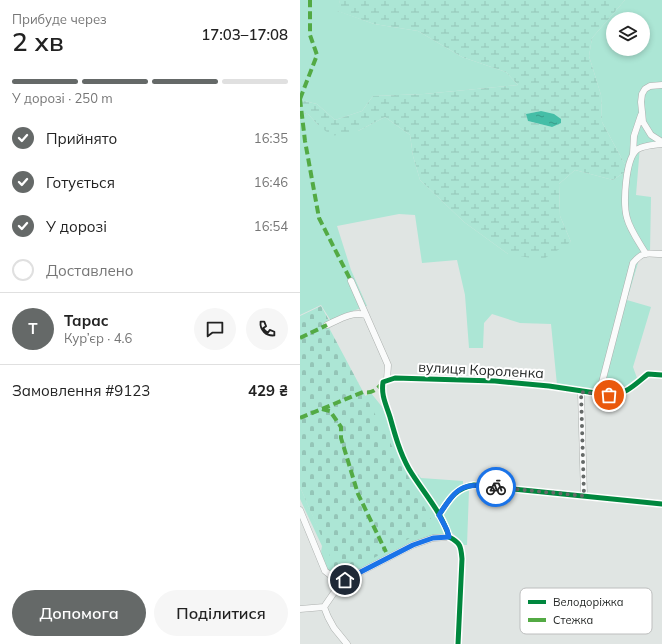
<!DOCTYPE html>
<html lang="uk">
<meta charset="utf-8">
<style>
body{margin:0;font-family:Mulish,sans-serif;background:#f6f6f6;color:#222;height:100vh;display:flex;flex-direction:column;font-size:15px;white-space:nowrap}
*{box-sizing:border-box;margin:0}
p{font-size:13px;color:#767676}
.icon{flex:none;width:22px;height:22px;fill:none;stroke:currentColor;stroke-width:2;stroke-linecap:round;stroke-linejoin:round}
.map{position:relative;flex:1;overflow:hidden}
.details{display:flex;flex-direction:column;background:#fff;width:300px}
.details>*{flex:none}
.fabs{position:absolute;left:306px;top:12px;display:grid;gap:8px}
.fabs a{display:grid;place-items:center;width:44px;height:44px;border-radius:50%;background:#fff;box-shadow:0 2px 6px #0003;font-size:20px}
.pin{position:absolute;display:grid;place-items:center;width:34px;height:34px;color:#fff;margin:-17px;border:2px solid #fff;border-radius:50%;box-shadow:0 1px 4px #0007}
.courier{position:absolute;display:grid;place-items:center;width:40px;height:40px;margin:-20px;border:3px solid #1a73e8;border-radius:50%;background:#fff;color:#222;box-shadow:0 1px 5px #0007}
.summary em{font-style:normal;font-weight:600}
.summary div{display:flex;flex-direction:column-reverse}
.summary{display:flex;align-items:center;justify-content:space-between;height:68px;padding:0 12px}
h1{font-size:26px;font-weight:600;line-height:30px}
.bar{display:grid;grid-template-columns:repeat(4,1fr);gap:6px 4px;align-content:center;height:48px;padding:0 12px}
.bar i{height:5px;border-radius:3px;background:#e0e0e0}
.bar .active{background:#656968}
.bar p{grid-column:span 4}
.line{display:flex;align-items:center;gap:10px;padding:0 12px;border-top:1px solid #e0e0e0}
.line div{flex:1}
.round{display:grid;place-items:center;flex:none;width:42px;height:42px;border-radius:21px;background:#f6f6f6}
ol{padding:0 12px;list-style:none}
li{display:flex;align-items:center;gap:12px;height:44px}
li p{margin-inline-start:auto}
li .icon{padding:4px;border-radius:50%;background:#656968;color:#fff;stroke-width:4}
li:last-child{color:#767676}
li i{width:22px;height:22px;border:2px solid #e0e0e0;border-radius:50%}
.primary-button{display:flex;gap:8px;margin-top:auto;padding:8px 12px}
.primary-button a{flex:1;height:46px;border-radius:24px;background:#656968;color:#fff;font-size:16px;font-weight:600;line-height:46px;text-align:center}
.primary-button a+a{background:#f6f6f6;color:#222}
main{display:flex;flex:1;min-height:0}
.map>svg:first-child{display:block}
.grass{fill:#ace6d5;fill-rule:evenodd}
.wetland{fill:url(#wetland-marsh);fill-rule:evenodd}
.cemetery{fill:url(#cemetery-stones)}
.water{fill:url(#water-ripples)}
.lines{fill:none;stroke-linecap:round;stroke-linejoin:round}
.minor-casing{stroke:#acb0ae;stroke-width:7}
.minor{stroke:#fafbfb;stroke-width:6}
.quiet{stroke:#53aa44;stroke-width:4;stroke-dasharray:8 4;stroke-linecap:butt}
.cycleway-casing{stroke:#fff;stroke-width:8}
.cycleway{stroke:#00873e;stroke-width:5}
.done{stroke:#656968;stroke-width:4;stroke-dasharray:0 7.2}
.route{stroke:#1a73e8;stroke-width:5}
.labels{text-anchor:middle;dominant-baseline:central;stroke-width:4;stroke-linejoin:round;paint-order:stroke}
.street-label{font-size:14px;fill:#232625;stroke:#fff}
.key{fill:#fff;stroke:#bdbebe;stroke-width:1}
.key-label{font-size:11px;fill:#232625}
</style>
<main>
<section class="details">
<div class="summary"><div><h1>2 хв</h1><p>Прибуде через</p></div><em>17:03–17:08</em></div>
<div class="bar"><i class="active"></i><i class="active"></i><i class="active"></i><i></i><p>У дорозі · 250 m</p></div>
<ol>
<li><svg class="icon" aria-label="check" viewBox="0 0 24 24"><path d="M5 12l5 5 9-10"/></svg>Прийнято<p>16:35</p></li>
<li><svg class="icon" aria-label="check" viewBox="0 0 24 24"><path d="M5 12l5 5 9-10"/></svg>Готується<p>16:46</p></li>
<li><svg class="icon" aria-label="check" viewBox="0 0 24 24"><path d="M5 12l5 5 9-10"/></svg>У дорозі<p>16:54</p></li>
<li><i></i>Доставлено</li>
</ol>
<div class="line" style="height:72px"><b class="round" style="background:#656968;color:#fff">Т</b><div><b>Тарас</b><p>Кур’єр · 4.6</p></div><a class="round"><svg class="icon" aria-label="chat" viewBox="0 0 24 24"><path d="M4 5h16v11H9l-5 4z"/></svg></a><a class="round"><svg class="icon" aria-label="phone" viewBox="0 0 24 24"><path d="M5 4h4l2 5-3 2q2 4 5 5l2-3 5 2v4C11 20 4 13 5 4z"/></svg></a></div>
<div class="line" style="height:52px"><div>Замовлення #9123</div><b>429 ₴</b></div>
<div class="primary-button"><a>Допомога</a><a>Поділитися</a></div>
</section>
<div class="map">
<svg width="362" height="644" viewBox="0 0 362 644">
<defs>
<pattern id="wetland-marsh" width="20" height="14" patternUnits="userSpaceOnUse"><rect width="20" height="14" fill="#ace6d5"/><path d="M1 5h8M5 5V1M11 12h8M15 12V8" fill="none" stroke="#94c5b7"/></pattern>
<pattern id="cemetery-stones" width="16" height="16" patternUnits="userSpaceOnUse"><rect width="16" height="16" fill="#ace6d5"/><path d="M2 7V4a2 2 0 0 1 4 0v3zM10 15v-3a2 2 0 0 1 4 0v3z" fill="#94c5b7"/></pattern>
<pattern id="water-ripples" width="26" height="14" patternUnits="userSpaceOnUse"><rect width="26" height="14" fill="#45bea7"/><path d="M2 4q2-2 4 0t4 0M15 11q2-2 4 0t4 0" fill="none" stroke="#399a88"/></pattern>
</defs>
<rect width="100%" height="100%" fill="#e0e5e3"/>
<path class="grass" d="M0,0H40L38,11L74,24L118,31L162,57L206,72L218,85L124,94L73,96L62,111L35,120L17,104L0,100Z
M325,0H362V144L340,146L336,195L351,197L350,253L340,256L327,300L351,307L333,367L337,378L318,392L257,385L251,324L220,323L192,314L184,323L183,348H169L165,295L157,260L122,263L115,215L99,214L37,226L51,270L67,306L44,314L31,321L21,305L0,315V113L8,114L18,125L58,131L85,117L110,135L113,156L120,180L164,222L208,254L271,242L260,216L259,184L275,170L313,180L328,170L302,122L301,95L289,56L292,38ZM313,19H343V49H313Z
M71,393L83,408L96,443L145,531L146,534L144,536L130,537L44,579C28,576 18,564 22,546L0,499V487L40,577L65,396Z
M118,474L121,478L163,481V485C152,491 146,501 140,511L116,476Z
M165,489L169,490L167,545H162L160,540L151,532L140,515L149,501Z"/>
<path class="wetland" d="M40,0H325L292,38L289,56L301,95L302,122L328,170L313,180L275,170L259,184L260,216L271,242L242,260L208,254L164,222L120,180L113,156L110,135L85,117L58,131L32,136L18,125L8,114L0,113V100L17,104L35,120L62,111L73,96L124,94L218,85L206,72L162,57L118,31L74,24L37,11ZM241,111L252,127L228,121L227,114Z"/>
<path class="cemetery" d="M21,306L30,322L27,324L134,525L39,577L0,487V316Z"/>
<path class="water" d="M241,111L254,114L261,119V123L252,127L228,121L226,114Z"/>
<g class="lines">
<defs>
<path id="minor" d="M362,85L350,86L345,89L342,94L341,102L343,122L351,135L362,142
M333,154L334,136L341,115
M346,254C339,242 330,230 327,218C323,204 325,157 338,149C345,145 354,145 362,144
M51,281L88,365L87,380
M27,325C40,319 52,311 66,315
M281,392L284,496
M299,394L333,263C344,250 347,254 362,254
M0,510L25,571L34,578L45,580
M139,515C149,500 155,488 174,485L362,504
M24,607L28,617L34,628L47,644
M0,609L24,607L33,594L45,580L113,545L133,538L149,537
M158,644L162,559C161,547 161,543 149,537C142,512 122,491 109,469C100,453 95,435 90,417C86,404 81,396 83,382L95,378L195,381L249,386L309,395C327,394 334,385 348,374L362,375"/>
</defs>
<use href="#minor" class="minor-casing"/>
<use href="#minor" class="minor"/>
<path class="quiet" d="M0,99L5,141L19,218L51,281
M0,99L17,55L10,35V0
M0,338L27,325
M22,409L30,411L41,427V438L58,494L86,552
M0,418L63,392C72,394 78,389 83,382"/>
<defs>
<path id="cycleway" d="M139,515C149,500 155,488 174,485L362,504
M158,644L162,559C161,547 161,543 149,537C142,512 122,491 109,469C100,453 95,435 90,417C86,404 81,396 83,382L95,378L195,381L249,386L309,395C327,394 334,385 348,374L362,375"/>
</defs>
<use href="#cycleway" class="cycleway-casing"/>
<use href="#cycleway" class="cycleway"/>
</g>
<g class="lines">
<path class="done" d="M196,487L284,496L281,392L309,395"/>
<path class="route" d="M45,580L113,545L133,538L149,537L147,530L139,515C158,486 161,483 196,487"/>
</g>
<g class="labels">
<g class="street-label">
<text transform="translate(181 370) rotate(3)">вулиця Короленка</text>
</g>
</g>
<rect x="220" y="588" width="132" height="46" rx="6" class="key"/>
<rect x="228" y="600" width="18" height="4" fill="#00873e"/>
<rect x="228" y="618" width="18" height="4" fill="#53aa44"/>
<g class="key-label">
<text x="253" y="606">Велодоріжка</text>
<text x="253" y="624">Стежка</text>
</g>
</svg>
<div class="fabs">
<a><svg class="icon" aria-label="layers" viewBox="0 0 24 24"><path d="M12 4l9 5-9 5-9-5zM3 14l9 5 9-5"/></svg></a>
</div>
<div class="pin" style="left:309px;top:395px;background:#ea580c"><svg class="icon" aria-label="bag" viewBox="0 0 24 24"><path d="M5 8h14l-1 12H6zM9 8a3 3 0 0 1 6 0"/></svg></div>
<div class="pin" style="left:45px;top:580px;background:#1f2937"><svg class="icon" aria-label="home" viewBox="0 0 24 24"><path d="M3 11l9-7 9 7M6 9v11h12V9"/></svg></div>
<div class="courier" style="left:196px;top:487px"><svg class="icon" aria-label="bike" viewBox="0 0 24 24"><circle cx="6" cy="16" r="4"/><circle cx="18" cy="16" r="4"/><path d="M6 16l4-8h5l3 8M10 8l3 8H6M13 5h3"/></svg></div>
</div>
</main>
